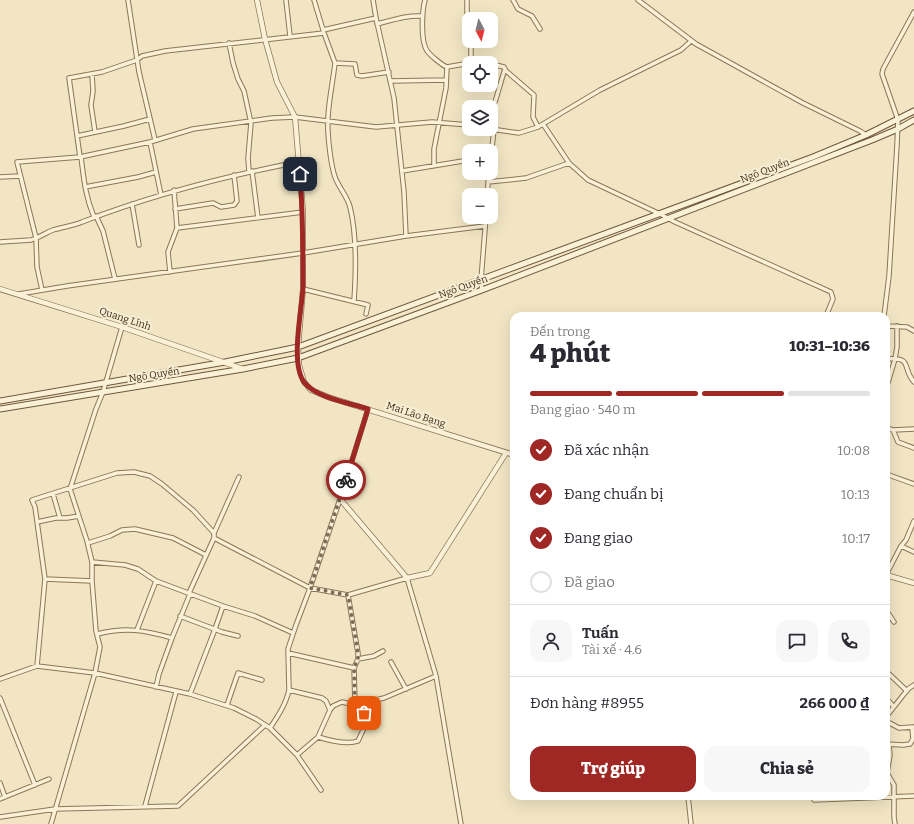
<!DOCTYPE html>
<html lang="vi">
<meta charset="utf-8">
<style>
body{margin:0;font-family:Bitter,serif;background:#f7f7f7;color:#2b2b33;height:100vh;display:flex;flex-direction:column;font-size:15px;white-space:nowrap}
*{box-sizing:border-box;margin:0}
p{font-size:13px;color:#7c7c81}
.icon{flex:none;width:22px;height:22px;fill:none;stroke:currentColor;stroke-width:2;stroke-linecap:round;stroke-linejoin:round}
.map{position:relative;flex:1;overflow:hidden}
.side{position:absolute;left:510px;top:312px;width:380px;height:488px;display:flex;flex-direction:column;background:#fff;border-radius:12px;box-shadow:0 4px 16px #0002}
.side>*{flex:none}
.needle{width:26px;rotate:173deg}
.buttons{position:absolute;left:462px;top:12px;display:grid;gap:8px}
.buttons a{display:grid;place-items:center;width:36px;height:36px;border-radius:8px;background:#fff;box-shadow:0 4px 16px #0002;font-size:20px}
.pin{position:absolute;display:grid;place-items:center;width:34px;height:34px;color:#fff;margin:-17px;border-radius:8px;box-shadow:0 2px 6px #0006}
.courier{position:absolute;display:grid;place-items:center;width:40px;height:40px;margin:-20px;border:3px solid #9f2825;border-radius:50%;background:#fff;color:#222;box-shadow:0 1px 5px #0007}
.overview em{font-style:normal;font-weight:800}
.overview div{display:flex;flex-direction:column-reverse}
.overview{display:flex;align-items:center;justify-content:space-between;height:68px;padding:0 20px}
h1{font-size:26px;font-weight:800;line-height:30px}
.bar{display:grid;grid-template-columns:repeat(4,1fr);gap:6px 4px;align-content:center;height:48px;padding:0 20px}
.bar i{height:5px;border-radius:3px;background:#e1e1e2}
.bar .selected{background:#9f2825}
.bar p{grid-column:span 4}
.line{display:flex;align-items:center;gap:10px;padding:0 20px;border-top:1px solid #e1e1e2}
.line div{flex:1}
.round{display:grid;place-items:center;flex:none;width:42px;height:42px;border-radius:12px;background:#f7f7f7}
ol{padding:0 20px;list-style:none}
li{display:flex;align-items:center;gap:12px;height:44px}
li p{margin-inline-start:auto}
li .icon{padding:4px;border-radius:50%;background:#9f2825;color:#fff;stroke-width:4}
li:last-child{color:#7c7c81}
li i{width:22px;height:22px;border:2px solid #e1e1e2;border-radius:50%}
.action{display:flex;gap:8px;margin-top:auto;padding:8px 20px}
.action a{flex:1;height:46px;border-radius:12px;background:#9f2825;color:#fff;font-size:16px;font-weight:800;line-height:46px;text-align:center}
.action a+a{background:#f7f7f7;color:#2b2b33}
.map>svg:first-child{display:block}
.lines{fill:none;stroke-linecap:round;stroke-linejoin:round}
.minor-casing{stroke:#8c7658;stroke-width:5.5}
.tertiary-casing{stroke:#8c7658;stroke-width:6}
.secondary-casing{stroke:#6e573c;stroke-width:7}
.minor{stroke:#fbf1d7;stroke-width:3.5}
.tertiary{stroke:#fbf1d7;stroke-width:4.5}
.secondary{stroke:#fbf1d7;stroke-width:5}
.done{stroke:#7b6d57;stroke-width:4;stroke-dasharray:0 7.2}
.route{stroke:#9f2825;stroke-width:5}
.labels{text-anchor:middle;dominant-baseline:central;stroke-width:4;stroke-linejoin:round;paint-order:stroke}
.street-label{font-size:10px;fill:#3b2d1d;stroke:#f8eed3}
</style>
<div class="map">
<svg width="914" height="824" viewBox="0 0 914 824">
<rect width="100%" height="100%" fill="#f1e5c3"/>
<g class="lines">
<defs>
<path id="minor" d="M128,0L139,72L155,140
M286,0L290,36
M314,0L324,33L335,63L355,64L357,75L362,76L389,72
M373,0L376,18
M425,0C422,11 420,43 428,52C430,55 443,66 447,67L446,88L434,149V166
M467,0V13L469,32
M513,0L518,9L532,16L540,29
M638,0L696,44L803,103L860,131L866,135
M377,24C393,20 407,15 423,16
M229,43L233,63L238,79L244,91L251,123L248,158L249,171
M335,63C333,81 329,99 328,117C327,132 330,159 334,174C337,186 347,195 350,207C357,235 356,272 354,301
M469,63L471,55V41
M491,64L504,67L505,69C500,83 497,99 491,113
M447,67L470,63
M505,70L534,95L533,117L538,127
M92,74L93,91L91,105L95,132
M390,81L446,80
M491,129L519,133L538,127L600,90L681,50L691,41
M77,136L124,126L150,119
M80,157L69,78L102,72L137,60L142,56L165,51L324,33
M81,157C84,180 85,195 94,217
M491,157L494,129
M569,163L588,180L660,214L675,222L831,292L833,299L826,316
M252,171L258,218
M402,171L469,160
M0,177L20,176
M488,182L526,178L569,163L543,124
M85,187L138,177L156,172
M174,190L177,228L303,212
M161,195L150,142L193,129L272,118L295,117L376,127L432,122L469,125
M487,195L489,173
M132,204L139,245
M175,209L213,203L221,207L234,205L237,201L234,175
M96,216L103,231L115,279
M406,236L485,226
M0,242L31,240L36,238L17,162L80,157L150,142
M170,272L168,252L177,228
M303,289L368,305L366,314
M42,290L37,267L36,238C42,236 47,232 53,230C62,227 73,226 82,222C152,195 225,176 299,162
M482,290L481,280L486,217
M19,294L67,286L303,253L406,236L404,192L394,98L376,18L323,30
M884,316L889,276L897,145L898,120L882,74L883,69L914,12
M886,326L907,327L914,331
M886,359C914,357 901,367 914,382
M886,389L895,359L897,347V326
M886,428L893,430L898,442L914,448
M893,430L914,429
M886,474L914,484
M53,494L60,518
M37,522L56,518H67L79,516
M214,533L239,477
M88,543L110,536L122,530L135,529L173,538L206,555
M901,546L914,552
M92,562L125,565L138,569L156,581L223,606L215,629L190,694
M886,575L901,546L906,540L914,521
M45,579L92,581
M189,593L214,538
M348,595L407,578L436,676L461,824
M223,606L255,616L293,633
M886,610L894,622
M180,616L222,632L238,636
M137,630L156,581
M97,634C126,627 144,630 172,638
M288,653L354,668
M358,659L374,656L383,651
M391,662L406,689
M37,666L45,579L35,507L32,500L117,473L134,472L150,476L162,484L193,510L214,533V538L310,588L296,625L288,649L289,690C286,704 278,716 270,728
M886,671L907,691
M0,679L37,666L95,673L190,694L234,708L256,719L270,728L297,755L318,737L330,710L333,706L342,702L355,705L354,668L358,659V653L348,595L310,588L340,499L368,409
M156,687L159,674L172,638L190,594
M289,690L322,698L326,701L330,710
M0,698L35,785
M886,698L894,707
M227,705L238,673L262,680
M355,705L384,698L436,676
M886,717L908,689L914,685
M886,721L899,728L913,727
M318,737C328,740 348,745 358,741L365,726L362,704
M886,744L903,745L910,744L913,739L912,727
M889,744L890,755L887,773L894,785V817L895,824
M297,755L321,790
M0,783L5,797
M688,796L691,824
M813,796L814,800L914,796
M0,799L49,779
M145,806L176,692
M0,817L55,809L178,806L265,725
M51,824L95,673L100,647L96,631L92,581V562L87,541L70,489L96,409L103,392L122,327"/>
<path id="tertiary" d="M257,0L265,39L277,82L295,117L303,212V289L298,347L299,365L304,382L311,390L328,397L514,455
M0,289L122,327L243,369
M340,499L407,578L430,573L506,453
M886,575L914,583"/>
<path id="secondary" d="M0,401L225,362L298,347L813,157L866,135L914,111
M0,409L243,369L298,358L482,290L872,140L898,129L914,120"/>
</defs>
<use href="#minor" class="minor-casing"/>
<use href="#tertiary" class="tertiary-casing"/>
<use href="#secondary" class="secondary-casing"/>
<use href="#minor" class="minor"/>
<use href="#tertiary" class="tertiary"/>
<use href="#secondary" class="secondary"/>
</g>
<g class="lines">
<path class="done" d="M346,480L310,588L348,595L358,653V659L354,668L355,705L362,704L364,713"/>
<path class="route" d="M300,174C303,212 303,249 303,287C302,310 290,363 304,382C316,398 350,403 368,409L346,480"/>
</g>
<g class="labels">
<g class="street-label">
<text transform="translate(765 171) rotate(-21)">Ngô Quyền</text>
<text transform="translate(463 287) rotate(-20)">Ngô Quyền</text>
<text transform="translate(125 319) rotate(18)">Quang Lĩnh</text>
<text transform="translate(154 375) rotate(-9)">Ngô Quyền</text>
<text transform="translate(416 415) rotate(18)">Mai Lão Bạng</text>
</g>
</g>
</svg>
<div class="buttons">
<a><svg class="needle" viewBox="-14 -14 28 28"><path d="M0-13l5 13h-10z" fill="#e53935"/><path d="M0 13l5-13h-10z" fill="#7c7c81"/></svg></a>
<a><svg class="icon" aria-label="locate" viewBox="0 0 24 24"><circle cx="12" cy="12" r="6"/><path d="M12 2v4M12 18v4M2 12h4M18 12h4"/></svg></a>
<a><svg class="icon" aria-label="layers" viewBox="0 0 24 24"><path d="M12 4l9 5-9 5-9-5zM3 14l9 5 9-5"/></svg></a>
<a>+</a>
<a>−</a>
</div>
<div class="pin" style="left:364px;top:713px;background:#ea580c"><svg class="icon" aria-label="bag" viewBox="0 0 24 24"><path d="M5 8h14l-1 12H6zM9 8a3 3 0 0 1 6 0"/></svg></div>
<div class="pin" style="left:300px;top:174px;background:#1f2937"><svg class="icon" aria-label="home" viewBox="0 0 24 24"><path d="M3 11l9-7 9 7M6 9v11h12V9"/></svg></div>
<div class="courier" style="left:346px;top:480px"><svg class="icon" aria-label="bike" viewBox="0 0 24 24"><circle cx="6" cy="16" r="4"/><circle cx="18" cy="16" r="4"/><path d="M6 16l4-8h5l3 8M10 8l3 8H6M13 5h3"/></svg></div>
<section class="side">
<div class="overview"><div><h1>4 phút</h1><p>Đến trong</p></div><em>10:31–10:36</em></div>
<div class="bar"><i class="selected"></i><i class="selected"></i><i class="selected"></i><i></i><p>Đang giao · 540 m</p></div>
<ol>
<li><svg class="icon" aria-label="check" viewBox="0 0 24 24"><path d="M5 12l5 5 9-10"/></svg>Đã xác nhận<p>10:08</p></li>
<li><svg class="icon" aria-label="check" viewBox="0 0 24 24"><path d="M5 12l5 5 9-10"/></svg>Đang chuẩn bị<p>10:13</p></li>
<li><svg class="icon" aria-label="check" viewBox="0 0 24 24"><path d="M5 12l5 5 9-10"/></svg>Đang giao<p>10:17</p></li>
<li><i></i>Đã giao</li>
</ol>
<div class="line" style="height:72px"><a class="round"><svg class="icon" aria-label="person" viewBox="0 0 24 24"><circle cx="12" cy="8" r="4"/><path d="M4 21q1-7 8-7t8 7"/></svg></a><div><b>Tuấn</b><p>Tài xế · 4.6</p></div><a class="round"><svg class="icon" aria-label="chat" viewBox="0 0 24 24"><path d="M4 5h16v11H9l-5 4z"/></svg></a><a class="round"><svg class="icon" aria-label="phone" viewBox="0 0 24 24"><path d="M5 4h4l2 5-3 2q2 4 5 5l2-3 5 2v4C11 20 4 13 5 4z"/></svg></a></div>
<div class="line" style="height:52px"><div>Đơn hàng #8955</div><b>266 000 ₫</b></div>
<div class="action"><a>Trợ giúp</a><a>Chia sẻ</a></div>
</section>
</div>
